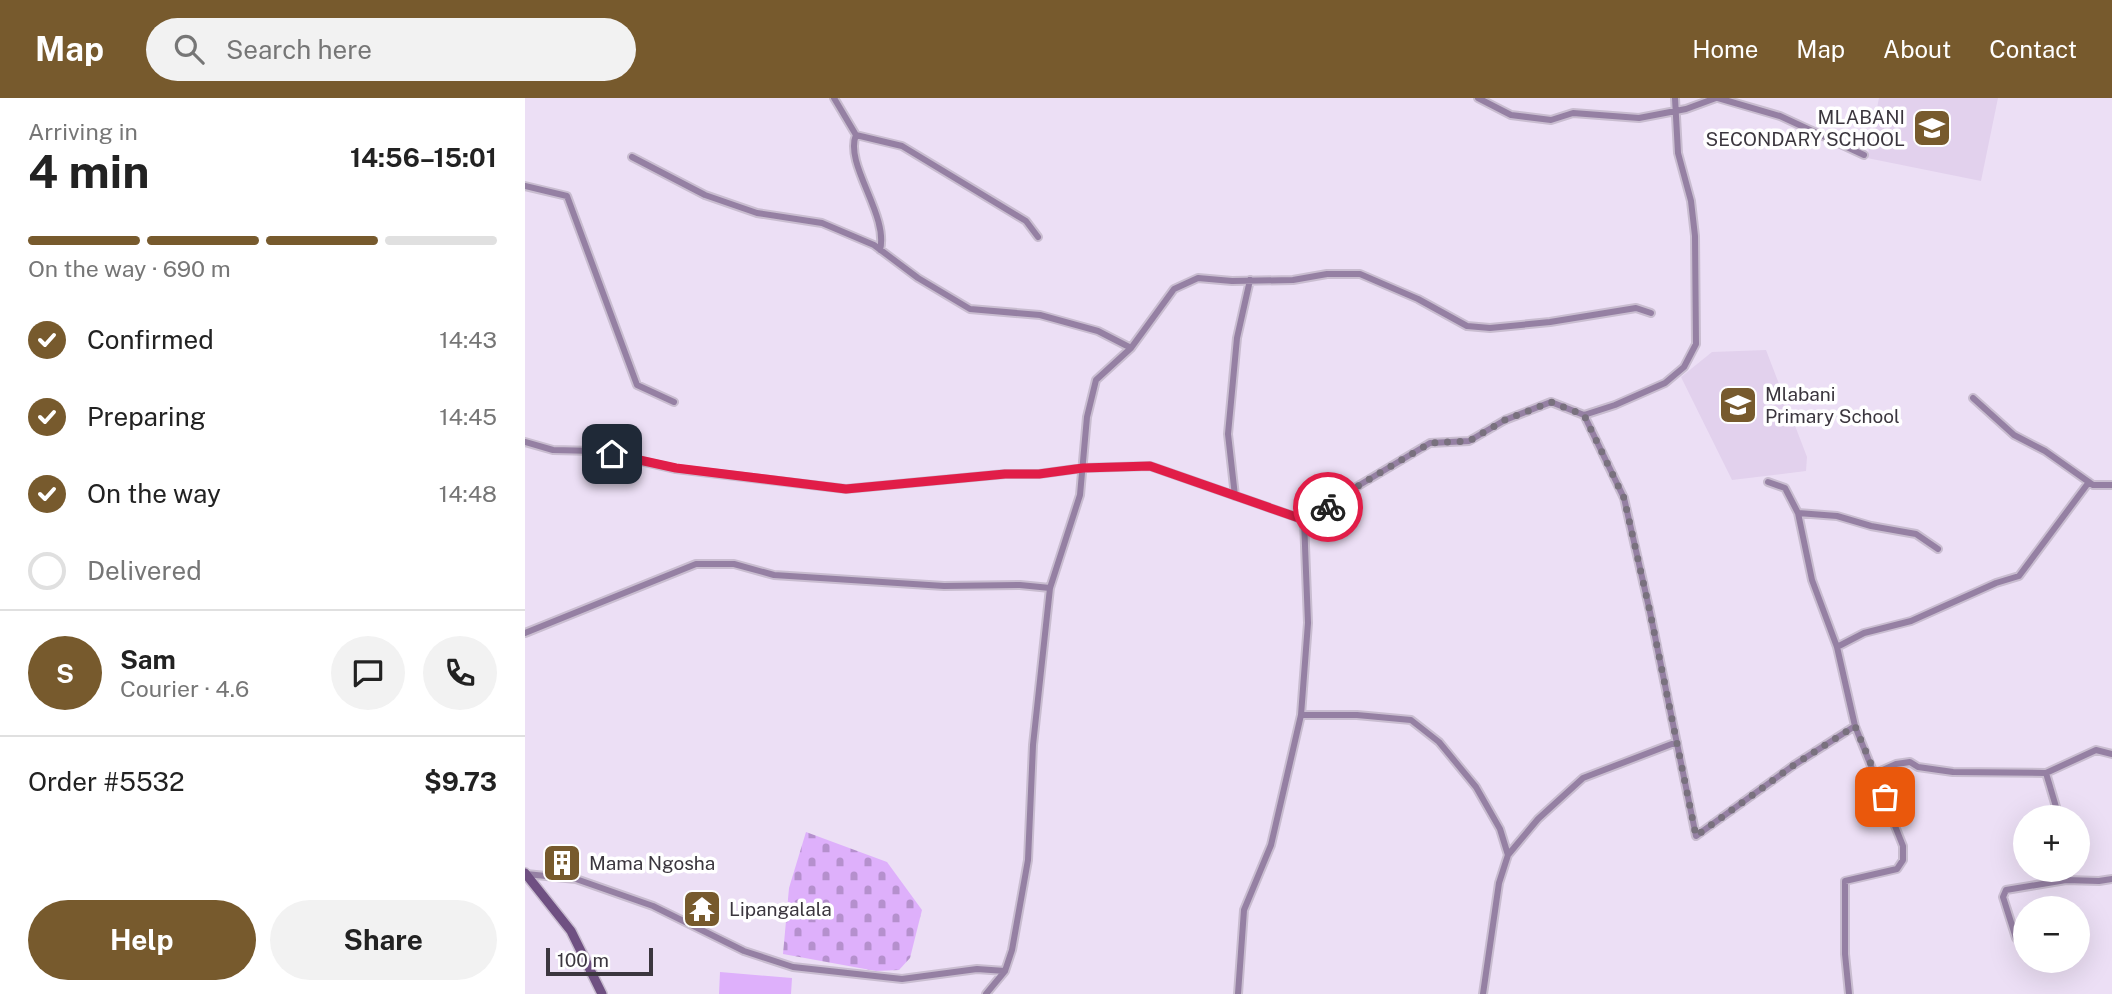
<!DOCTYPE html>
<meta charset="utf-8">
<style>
body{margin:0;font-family:"Public Sans",sans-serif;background:#f2f2f2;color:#222;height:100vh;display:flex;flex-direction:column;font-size:26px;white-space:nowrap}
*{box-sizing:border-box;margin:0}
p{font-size:23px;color:#767676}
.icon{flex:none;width:38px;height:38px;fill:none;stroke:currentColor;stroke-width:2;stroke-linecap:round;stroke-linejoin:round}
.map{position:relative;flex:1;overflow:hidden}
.panel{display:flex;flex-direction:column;background:#fff;width:525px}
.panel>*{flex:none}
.fabs{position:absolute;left:1488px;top:707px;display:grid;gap:14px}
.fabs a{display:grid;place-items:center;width:77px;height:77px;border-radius:50%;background:#fff;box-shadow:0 7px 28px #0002;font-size:35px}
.scale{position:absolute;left:21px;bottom:18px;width:107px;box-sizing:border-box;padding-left:7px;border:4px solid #3b363e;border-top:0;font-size:19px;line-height:24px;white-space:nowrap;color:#3b363e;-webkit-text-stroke:5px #fff;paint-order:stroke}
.pin{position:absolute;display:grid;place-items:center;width:60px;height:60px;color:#fff;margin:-30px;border-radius:14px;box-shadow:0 4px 10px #0006}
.courier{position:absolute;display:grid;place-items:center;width:70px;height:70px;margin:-35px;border:5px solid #e11d48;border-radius:50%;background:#fff;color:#222;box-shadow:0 2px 9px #0007}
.overview em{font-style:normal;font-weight:700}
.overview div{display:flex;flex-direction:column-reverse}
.overview{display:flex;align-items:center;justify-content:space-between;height:119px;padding:0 28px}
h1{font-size:46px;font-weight:700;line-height:52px}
.bar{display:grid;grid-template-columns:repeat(4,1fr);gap:10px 7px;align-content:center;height:84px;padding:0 28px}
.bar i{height:9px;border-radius:5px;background:#e0e0e0}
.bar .current{background:#775a2d}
.bar p{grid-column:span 4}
.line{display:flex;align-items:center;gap:18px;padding:0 28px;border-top:2px solid #e0e0e0}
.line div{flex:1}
.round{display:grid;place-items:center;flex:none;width:74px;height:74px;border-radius:37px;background:#f2f2f2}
ol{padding:0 28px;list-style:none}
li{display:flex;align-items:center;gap:21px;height:77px}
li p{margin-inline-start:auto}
li .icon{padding:7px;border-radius:50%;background:#775a2d;color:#fff;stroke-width:4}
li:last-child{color:#767676}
li i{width:38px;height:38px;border:4px solid #e0e0e0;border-radius:50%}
.button{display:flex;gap:14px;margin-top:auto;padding:14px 28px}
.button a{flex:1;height:80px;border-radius:42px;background:#775a2d;color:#fff;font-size:28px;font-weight:700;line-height:80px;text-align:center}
.button a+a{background:#f2f2f2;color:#222}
header{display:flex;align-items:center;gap:42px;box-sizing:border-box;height:98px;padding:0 35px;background:#775a2d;color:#fff}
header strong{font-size:33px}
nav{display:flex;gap:38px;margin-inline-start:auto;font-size:24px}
.search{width:490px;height:63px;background:#f2f2f2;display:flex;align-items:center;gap:18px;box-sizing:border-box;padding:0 24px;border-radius:38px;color:#767676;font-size:26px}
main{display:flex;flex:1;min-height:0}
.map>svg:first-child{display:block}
.built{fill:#e2d1ed}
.cemetery{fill:url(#cemetery-stones)}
.pitch{fill:#deb0fb}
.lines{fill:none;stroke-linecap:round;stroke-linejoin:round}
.minor-casing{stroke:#c9bdd0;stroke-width:10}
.secondary-casing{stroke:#c9bdd0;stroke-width:12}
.minor{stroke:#9580a3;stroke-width:6}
.secondary{stroke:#6f5082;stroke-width:9}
.done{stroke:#79717e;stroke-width:7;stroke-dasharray:0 12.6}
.route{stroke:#e11d48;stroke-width:9}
.labels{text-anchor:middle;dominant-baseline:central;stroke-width:7;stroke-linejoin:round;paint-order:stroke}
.poi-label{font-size:19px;fill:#3b363e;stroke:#fff;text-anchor:start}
</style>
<header>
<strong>Map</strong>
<div class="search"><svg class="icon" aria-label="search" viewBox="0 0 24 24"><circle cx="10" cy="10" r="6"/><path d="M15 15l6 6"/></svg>Search here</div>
<nav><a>Home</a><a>Map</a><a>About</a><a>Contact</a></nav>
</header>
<main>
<section class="panel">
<div class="overview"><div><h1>4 min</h1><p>Arriving in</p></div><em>14:56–15:01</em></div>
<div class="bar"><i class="current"></i><i class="current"></i><i class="current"></i><i></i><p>On the way · 690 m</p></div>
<ol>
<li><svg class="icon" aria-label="check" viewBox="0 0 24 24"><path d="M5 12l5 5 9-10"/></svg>Confirmed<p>14:43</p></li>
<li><svg class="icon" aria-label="check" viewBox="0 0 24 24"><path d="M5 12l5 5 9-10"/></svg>Preparing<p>14:45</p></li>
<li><svg class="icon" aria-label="check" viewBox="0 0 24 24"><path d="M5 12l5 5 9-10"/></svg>On the way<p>14:48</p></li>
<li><i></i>Delivered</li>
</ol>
<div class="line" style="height:126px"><b class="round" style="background:#775a2d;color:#fff">S</b><div><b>Sam</b><p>Courier · 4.6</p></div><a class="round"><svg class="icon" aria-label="chat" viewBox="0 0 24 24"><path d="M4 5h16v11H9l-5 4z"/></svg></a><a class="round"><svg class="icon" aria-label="phone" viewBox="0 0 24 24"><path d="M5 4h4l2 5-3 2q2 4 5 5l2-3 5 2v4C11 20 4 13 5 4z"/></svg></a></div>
<div class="line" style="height:91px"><div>Order #5532</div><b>$9.73</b></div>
<div class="button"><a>Help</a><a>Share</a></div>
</section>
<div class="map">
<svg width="1587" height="896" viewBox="0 0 1587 896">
<defs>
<pattern id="cemetery-stones" width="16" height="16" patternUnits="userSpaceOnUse" patternTransform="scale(1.75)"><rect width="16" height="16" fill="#deb0fb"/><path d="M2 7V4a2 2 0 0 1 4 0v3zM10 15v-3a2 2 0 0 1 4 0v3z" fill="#b590cd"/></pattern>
</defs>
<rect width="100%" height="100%" fill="#ecdff5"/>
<path class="built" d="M1354,0H1473L1456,83L1342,60Z
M1241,252L1282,359L1281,373L1207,382L1156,279L1187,254Z"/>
<path class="cemetery" d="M281,734L362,764L397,812L385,860L374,872L351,873L258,856L264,790Z"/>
<path class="pitch" d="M195,874L267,880L266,896H194Z"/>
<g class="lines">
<defs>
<path id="minor" d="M309,0L331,37L377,48L501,123L513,139
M953,0L986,17L1026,22L1048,15L1114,20L1161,11L1191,0
M1193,0L1255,18L1339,57
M331,37C319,66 364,117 355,152
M107,59L180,97L232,115L297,125L349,147L393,180L445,211L515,217L573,233L606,250
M0,88L42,98L112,287L149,304
M1448,300L1489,337L1520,353L1568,387H1587
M1059,317L1099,400L1125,514L1171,738L1269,667L1330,628
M0,344L28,352L71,353L151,371L321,391L480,376H514L558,370L625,368L791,426L806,404L905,345L944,343L980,322L1026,304L1059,317L1090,307L1140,285L1159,269L1171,246L1170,138L1166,103L1153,55L1150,0
M1243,384L1260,390L1273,415L1287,482L1312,549L1330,628L1378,748V762L1372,771L1320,783V856L1324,896
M710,398L703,336L712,240L725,182
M1273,415L1312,418L1346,428L1391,436L1413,451
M0,535L171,466H209L249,477L419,488L495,487L525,490
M1312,549L1339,535L1386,523L1471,485L1494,478L1564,384
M776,617H832L886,622L914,644L951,689L975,731L983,757L974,785L958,896
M1351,675L1371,666L1385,664L1393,669L1428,674L1521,675L1571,652L1587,656
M1521,675L1534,719
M983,757L1013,721L1058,680L1152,644
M1,776L51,781L128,808L219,853L268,869L377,881L452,871L480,873
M1491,840L1478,799L1481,792L1541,782L1574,783L1587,781
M461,896L480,873L487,852L503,762L508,647L525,490L555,397L562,319L571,282L606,250L649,191L673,180L707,183L768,182L802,176H835L893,201L942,228L965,230L1025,224L1111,210L1126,215
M713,896L719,812L746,747L776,617L783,525L779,422"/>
<path id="secondary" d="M0,775L46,833L77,896"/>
</defs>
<use href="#minor" class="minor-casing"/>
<use href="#secondary" class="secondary-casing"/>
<use href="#minor" class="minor"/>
<use href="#secondary" class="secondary"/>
</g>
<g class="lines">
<path class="done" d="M803,409L806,404L905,345L944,343L980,322L1026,304L1059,317L1099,400L1125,514L1171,738L1269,667L1330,628L1360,699"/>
<path class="route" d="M87,356L151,370L321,391L480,376H514L558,370L625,368L791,426L803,409"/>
</g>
<defs>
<symbol id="school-square" viewBox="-11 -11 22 22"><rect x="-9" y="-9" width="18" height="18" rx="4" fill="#775a2d" stroke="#fff"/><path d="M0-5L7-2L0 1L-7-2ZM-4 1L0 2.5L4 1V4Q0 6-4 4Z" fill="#fff"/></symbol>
<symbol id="building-square" viewBox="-11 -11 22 22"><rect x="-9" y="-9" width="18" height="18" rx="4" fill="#775a2d" stroke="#fff"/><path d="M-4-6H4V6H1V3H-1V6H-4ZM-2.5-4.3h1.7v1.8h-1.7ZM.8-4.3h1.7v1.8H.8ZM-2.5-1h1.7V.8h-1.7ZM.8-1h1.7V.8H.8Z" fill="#fff"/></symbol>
<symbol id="temple-square" viewBox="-11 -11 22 22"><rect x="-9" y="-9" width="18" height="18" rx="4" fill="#775a2d" stroke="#fff"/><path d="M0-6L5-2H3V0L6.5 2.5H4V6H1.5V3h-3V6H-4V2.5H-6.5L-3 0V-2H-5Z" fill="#fff"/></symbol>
</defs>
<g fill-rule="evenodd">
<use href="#school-square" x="1385" y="8" width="44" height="44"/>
<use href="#school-square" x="1191" y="285" width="44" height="44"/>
<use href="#building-square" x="15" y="743" width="44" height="44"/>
<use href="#temple-square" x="155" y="789" width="44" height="44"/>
</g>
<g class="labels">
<g class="poi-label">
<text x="1380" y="19" text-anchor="end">MLABANI<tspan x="1380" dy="22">SECONDARY SCHOOL</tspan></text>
<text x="1240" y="296">Mlabani<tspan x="1240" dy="22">Primary School</tspan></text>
<text x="64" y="765">Mama Ngosha</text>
<text x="204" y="811">Lipangalala</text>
</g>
</g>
</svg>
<div class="fabs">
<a>+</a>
<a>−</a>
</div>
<div class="scale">100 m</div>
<div class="pin" style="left:1360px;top:699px;background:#ea580c"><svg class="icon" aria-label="bag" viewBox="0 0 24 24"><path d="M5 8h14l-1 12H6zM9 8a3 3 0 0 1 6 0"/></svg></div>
<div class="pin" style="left:87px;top:356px;background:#1f2937"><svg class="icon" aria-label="home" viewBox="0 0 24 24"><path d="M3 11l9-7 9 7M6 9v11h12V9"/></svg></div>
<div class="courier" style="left:803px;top:409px"><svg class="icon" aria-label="bike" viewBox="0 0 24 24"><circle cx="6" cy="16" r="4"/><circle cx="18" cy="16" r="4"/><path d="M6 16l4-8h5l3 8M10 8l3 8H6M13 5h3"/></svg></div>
</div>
</main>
